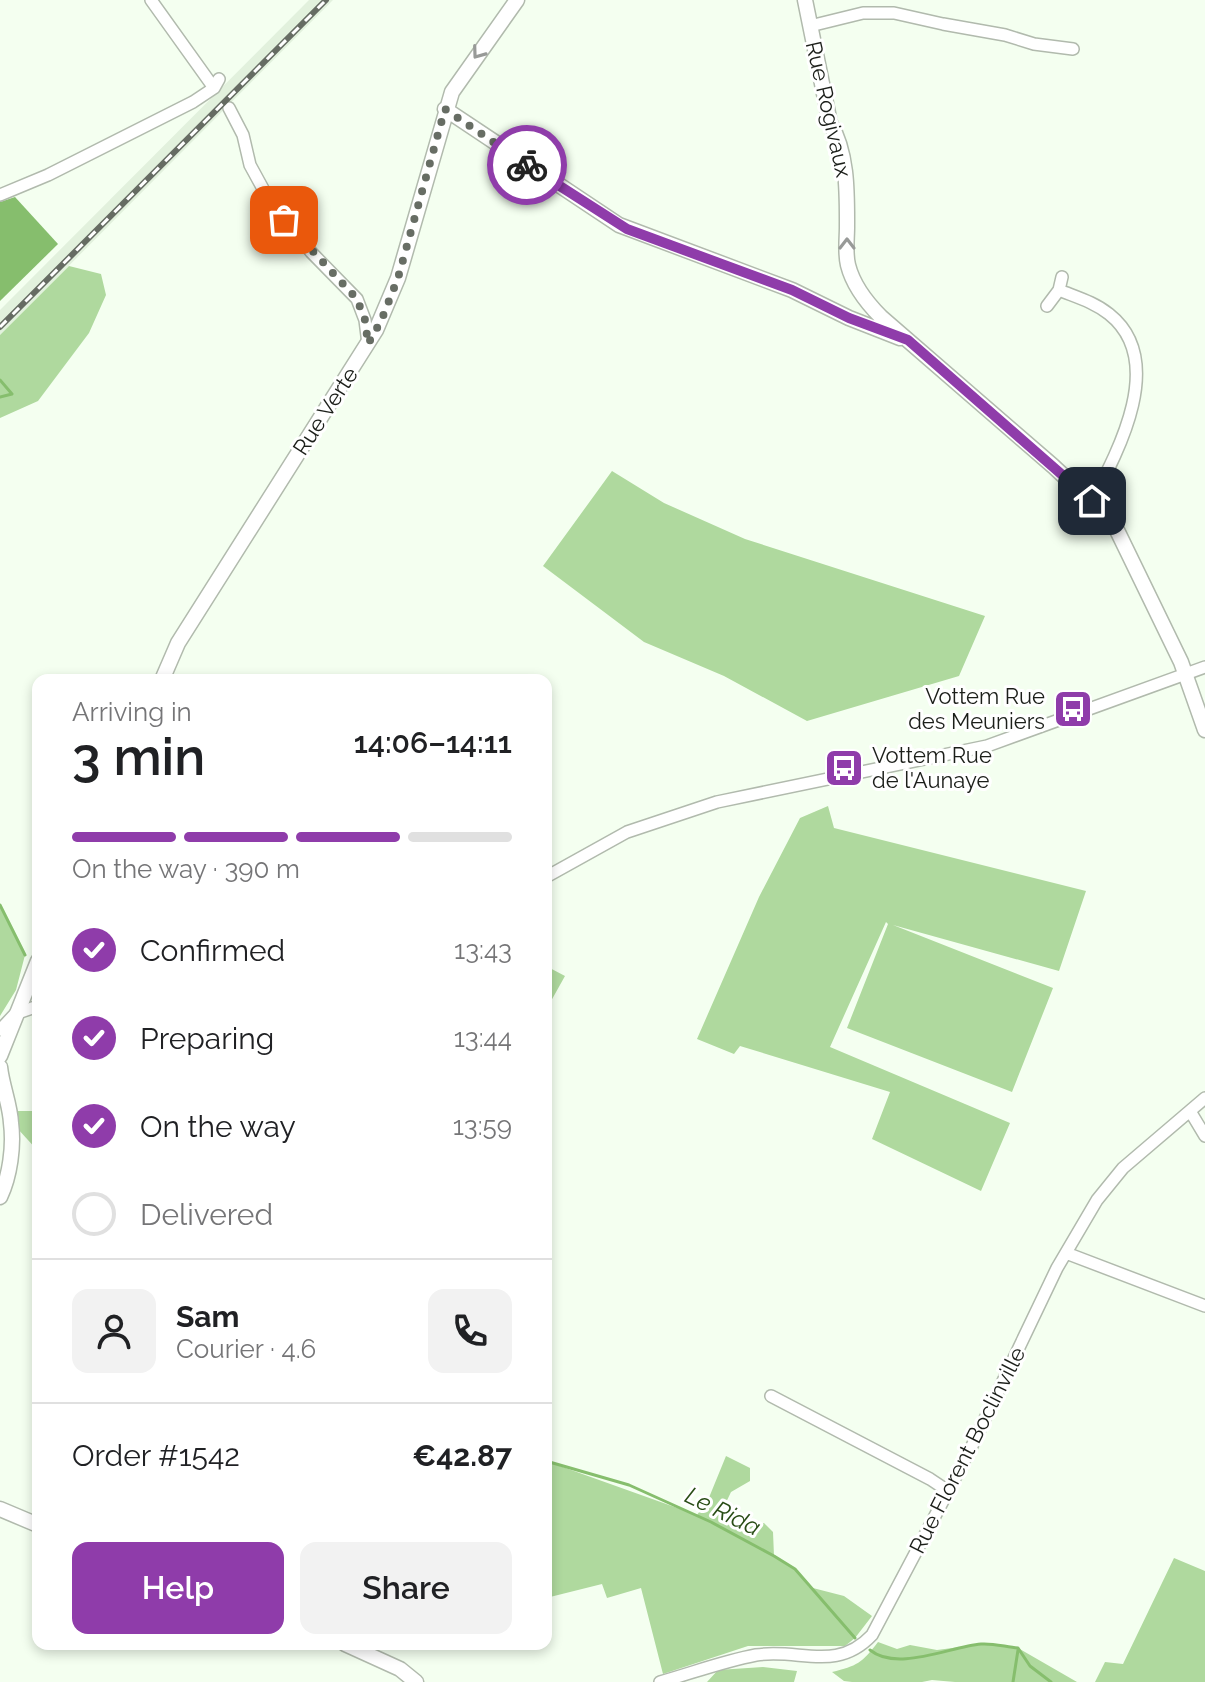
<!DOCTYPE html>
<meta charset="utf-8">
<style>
body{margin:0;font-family:Raleway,sans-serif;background:#f2f2f2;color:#202124;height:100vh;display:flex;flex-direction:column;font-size:30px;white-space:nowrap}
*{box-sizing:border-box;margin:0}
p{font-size:26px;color:#757577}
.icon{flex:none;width:44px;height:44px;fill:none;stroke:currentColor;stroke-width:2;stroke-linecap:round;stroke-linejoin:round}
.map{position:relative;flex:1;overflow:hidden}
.sheet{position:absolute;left:32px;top:674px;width:520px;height:976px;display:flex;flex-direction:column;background:#fff;border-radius:16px;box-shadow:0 4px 12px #0003}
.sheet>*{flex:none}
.pin{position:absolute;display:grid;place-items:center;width:68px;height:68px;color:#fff;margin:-34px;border-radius:16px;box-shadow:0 4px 12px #0006}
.courier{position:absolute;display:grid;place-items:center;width:80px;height:80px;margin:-40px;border:6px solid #8f3caa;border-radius:50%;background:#fff;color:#222;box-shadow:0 2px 10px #0007}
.summary em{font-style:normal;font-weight:600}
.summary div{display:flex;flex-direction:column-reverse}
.summary{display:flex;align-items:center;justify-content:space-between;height:136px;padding:0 40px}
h1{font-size:52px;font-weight:600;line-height:60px}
.bar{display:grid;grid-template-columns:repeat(4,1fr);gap:12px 8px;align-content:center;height:96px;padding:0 40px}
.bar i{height:10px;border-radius:6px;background:#e0e0e0}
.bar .active{background:#8f3caa}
.bar p{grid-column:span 4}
.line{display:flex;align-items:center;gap:20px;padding:0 40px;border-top:2px solid #e0e0e0}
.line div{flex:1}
.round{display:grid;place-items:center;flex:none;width:84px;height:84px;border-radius:16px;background:#f2f2f2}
ol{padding:0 40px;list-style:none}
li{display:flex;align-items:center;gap:24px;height:88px}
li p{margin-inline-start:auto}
li .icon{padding:8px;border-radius:50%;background:#8f3caa;color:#fff;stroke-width:4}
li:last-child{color:#757577}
li i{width:44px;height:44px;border:4px solid #e0e0e0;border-radius:50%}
.primary-button{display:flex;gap:16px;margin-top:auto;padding:16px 40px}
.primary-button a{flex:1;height:92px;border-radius:16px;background:#8f3caa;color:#fff;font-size:32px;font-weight:600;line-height:92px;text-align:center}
.primary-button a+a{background:#f2f2f2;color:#202124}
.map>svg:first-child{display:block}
.built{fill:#e2f1dd}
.green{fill:#afd99e}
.water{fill:#86be6d}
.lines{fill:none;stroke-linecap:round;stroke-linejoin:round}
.stream{stroke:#86be6d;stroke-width:3}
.minor-casing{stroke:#b1baad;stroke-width:14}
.tertiary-casing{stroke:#b1baad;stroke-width:17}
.minor{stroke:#fff;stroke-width:11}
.tertiary{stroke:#fff;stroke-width:14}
.rail-casing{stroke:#666c63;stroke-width:6}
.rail{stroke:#fff;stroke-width:3;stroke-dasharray:9;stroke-linecap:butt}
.oneway{stroke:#989a98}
.done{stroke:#676d64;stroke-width:8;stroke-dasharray:0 14.4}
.route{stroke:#8f3caa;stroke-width:10}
.labels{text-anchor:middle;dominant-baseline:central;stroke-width:6;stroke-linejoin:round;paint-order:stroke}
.street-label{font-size:22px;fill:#1b1e19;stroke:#fff}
.poi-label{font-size:22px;fill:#1b1e19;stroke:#fff;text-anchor:end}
.water-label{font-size:24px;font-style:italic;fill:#294d16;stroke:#fff}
</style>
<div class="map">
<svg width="1205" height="1682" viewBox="0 0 1205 1682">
<rect width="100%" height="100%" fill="#f4fff0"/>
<path class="built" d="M309,0H333L0,335V310Z"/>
<path class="green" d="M69,266L101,274L106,295L89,333L38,401L0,418V335Z
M612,471L664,503L745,539L985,616L959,676L807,721L724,676L644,642L543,566Z
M828,806L834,828L1086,891L1059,971L893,925L1053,988L1012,1092L847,1028L888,924L886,922L830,1047L1010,1123L981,1191L872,1139L890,1092L740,1046L734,1054L697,1039L759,897L800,818Z
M0,905L25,955L16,990L0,1016Z
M546,966L565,976L546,1010Z
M15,1111H38V1151L17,1128Z
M726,1456L750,1468V1481L731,1492L721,1513L742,1529L764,1523L773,1532L774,1556L795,1569L809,1587L844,1596L872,1616L855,1638L845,1646H748L663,1674L641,1588L607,1598L602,1584L546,1598V1461L697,1515L708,1500Z
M1174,1558L1205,1571V1682H1095L1105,1662L1123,1664Z
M878,1642L897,1649L910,1645L937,1650L983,1644L1018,1648L1077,1682H955L932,1680L922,1682H852L844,1681L832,1672C857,1666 862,1663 878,1642Z
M763,1667L797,1671L794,1682H707L718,1670Z"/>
<path class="water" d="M15,197L58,244L0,301V202Z"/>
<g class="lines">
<path class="stream" d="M0,380L12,394L0,397
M0,905L25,955
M546,1461L629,1485L711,1522L774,1556L795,1569L855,1638
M870,1650C897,1672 949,1647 981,1644C993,1643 1006,1647 1018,1648L1030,1666L1051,1682
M1013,1682L1018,1650"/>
<defs>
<path id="minor" d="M151,0L214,88
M810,26L863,13H894L943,24L1005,35L1034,44L1073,49
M229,108L243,135L250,165L268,198L311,252L357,299L365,320L368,344
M0,195L48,175L193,102L214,88L219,79
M1059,290L1062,277
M1047,306L1059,290C1076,297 1094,302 1109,314C1167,360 1119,450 1092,501
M546,877L627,832L717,802L987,746L1205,667
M0,1030L15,1014L38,1006
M1190,1111L1205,1136
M1066,1253L1205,1306
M771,1396L930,1479L948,1491
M660,1682C692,1673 724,1661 756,1655C800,1648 836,1673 872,1635L972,1446L1057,1268L1097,1200L1123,1168L1205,1098"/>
<path id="tertiary" d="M805,0L830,123C848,153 847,194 847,227C847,239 845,253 848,265C853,285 866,302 881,317L1053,466L1113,522L1181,662L1205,730
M445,109L619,225L792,290L849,318L900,338
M162,680L178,643L376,330L398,278L452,92L517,0
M0,1056L38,961
M0,1067C2,1086 10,1104 11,1123C14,1146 10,1176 0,1197
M0,1509L38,1525
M345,1644L400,1669L416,1682"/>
</defs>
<use href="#minor" class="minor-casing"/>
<use href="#tertiary" class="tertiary-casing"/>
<use href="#minor" class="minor"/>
<use href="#tertiary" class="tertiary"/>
<defs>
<path id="rail" d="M0,327L326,0"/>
</defs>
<use href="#rail" class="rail-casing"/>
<use href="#rail" class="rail"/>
</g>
<defs><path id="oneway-chevron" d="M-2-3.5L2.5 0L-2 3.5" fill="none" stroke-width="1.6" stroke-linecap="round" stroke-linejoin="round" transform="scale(2)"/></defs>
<g class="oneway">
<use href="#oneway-chevron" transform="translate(478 53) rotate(126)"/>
<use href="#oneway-chevron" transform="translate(847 244) rotate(-90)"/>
</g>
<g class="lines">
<path class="done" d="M284,220L357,299L365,320L368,344L381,321L398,278L445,109L527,165"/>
<path class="route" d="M527,165L627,229L792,290L849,318L908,340L1092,501"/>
</g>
<defs>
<symbol id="bus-square" viewBox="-11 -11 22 22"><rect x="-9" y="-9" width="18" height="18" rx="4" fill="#8f3caa" stroke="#fff"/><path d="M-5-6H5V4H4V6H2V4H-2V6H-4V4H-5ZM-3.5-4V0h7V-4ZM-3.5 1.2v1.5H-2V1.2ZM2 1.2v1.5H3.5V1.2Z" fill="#fff"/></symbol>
</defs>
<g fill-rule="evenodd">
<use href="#bus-square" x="1051" y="687" width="44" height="44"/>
<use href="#bus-square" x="822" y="746" width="44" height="44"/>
</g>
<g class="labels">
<g class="street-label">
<text transform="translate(829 109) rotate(77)">Rue Rogivaux</text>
<text transform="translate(325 411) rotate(-57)">Rue Verte</text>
<text transform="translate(967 1450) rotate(-63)">Rue Florent Boclinville</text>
</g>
<g class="poi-label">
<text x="1045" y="696">Vottem Rue<tspan x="1045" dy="25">des Meuniers</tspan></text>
<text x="872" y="755" text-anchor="start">Vottem Rue<tspan x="872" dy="25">de l'Aunaye</tspan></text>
</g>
<g class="water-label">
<text transform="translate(723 1511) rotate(26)">Le Rida</text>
</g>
</g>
</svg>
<div class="pin" style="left:284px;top:220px;background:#ea580c"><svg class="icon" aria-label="bag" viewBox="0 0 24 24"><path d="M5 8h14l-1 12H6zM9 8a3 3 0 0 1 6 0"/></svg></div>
<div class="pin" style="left:1092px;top:501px;background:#1f2937"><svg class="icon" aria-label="home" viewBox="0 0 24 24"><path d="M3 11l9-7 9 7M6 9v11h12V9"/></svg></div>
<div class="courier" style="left:527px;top:165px"><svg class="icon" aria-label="bike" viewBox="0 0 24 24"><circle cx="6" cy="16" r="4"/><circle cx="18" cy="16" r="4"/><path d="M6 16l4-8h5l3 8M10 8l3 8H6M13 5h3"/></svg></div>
<section class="sheet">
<div class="summary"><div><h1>3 min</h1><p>Arriving in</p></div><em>14:06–14:11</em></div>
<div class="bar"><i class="active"></i><i class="active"></i><i class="active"></i><i></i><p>On the way · 390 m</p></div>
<ol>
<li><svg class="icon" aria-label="check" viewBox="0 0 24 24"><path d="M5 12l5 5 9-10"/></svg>Confirmed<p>13:43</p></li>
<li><svg class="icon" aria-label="check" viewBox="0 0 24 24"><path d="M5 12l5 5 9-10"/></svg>Preparing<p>13:44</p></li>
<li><svg class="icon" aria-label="check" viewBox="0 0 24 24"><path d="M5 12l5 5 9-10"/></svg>On the way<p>13:59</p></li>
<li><i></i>Delivered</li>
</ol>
<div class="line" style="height:144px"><a class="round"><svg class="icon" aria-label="person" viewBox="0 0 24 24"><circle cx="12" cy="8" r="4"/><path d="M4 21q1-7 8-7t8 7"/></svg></a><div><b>Sam</b><p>Courier · 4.6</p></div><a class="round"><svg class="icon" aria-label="phone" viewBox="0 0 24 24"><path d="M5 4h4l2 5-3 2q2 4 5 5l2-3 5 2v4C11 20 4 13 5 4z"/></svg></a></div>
<div class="line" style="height:104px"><div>Order #1542</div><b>€42.87</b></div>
<div class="primary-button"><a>Help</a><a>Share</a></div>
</section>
</div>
